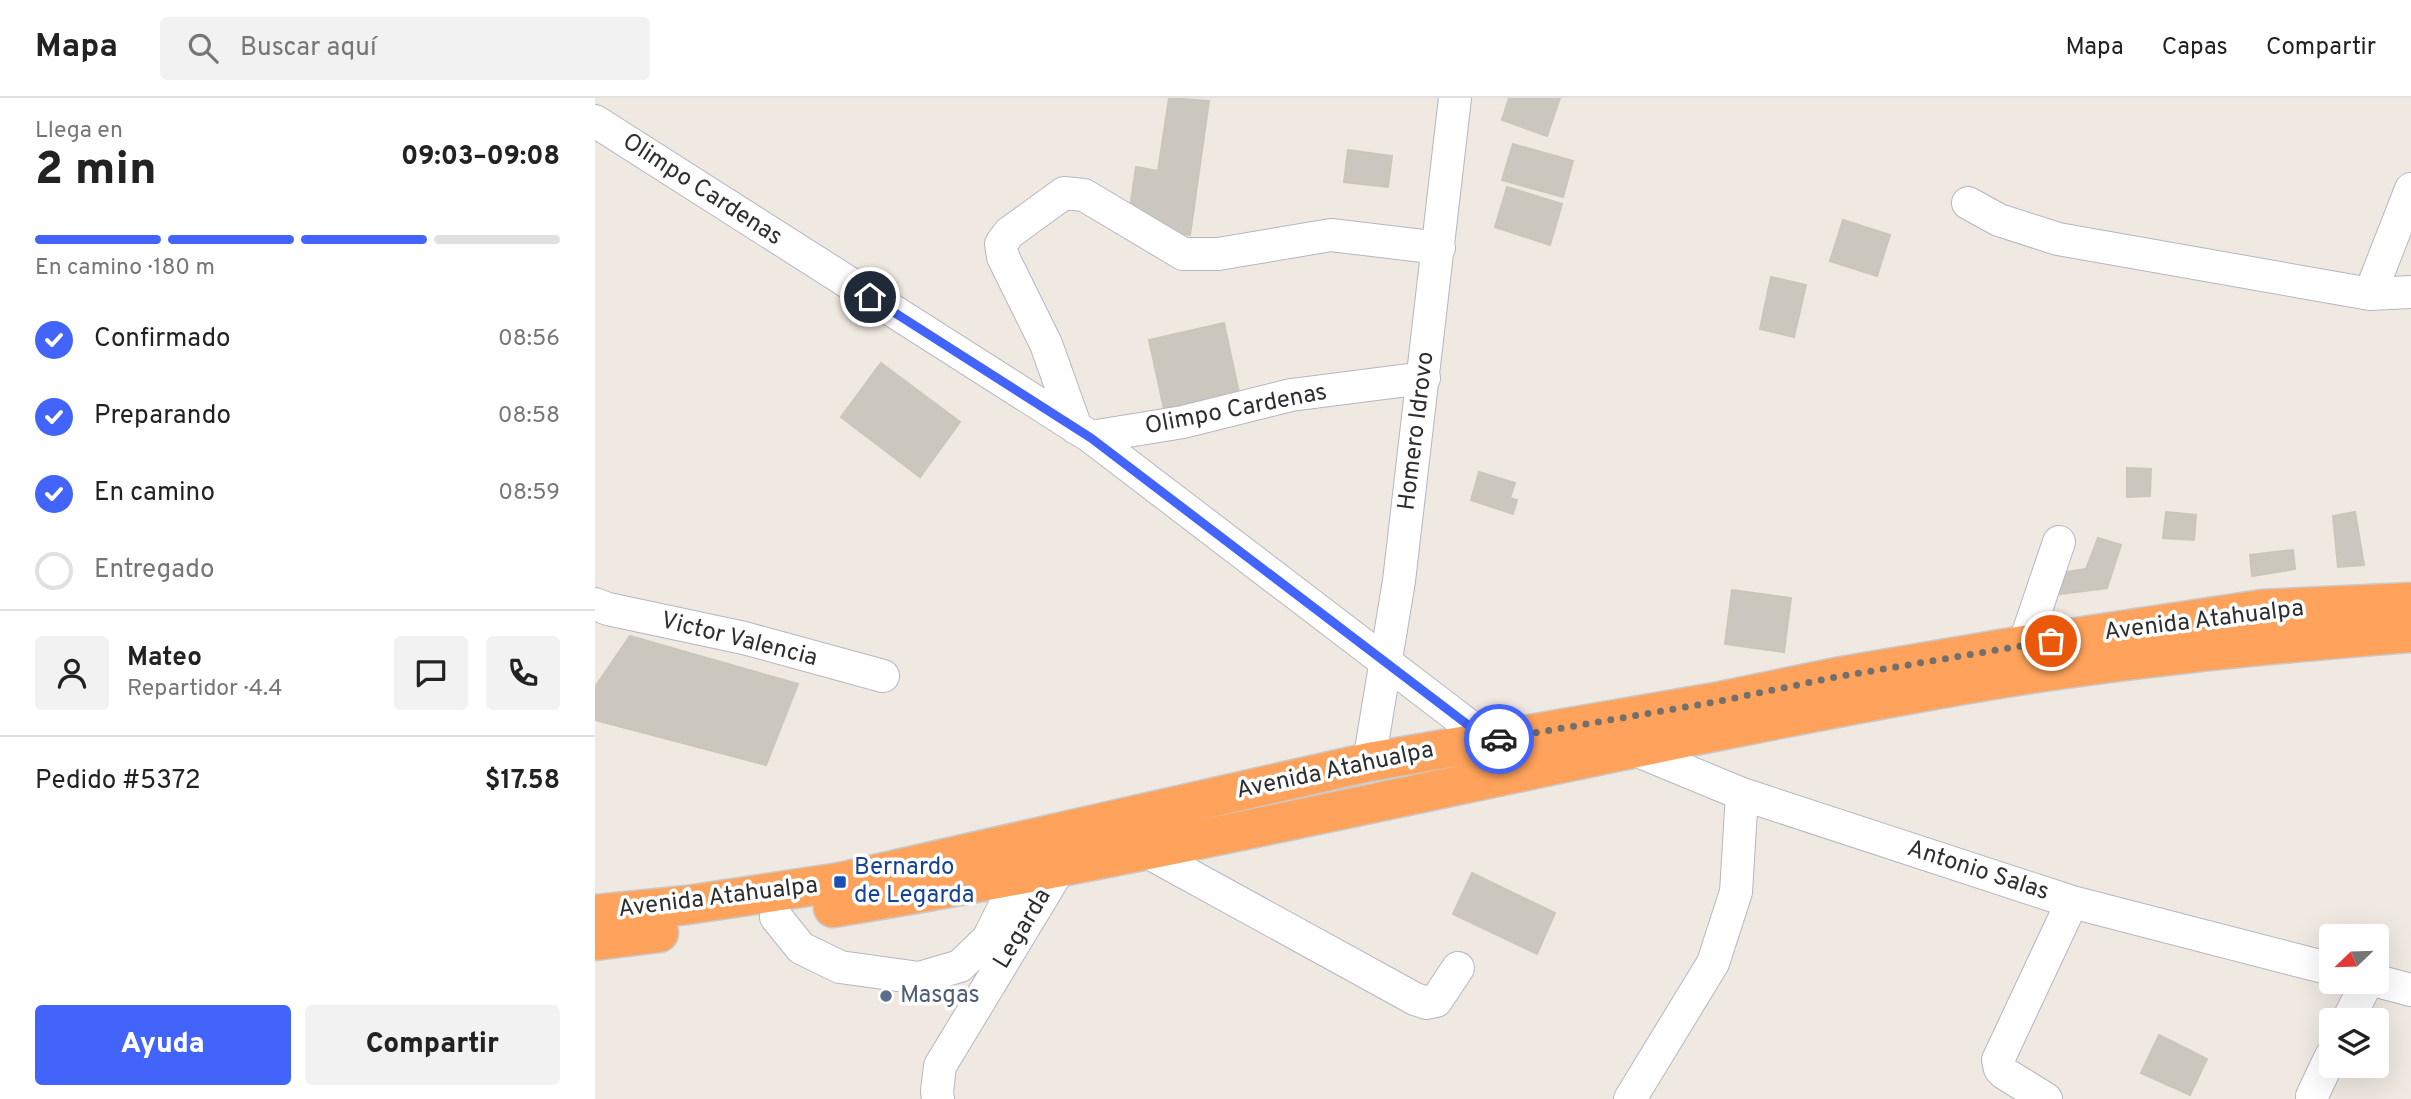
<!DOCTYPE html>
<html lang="es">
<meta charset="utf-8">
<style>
body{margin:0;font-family:Overpass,sans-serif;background:#f2f2f2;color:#222;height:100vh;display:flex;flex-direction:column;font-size:26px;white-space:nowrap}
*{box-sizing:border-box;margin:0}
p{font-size:23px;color:#767676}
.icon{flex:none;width:38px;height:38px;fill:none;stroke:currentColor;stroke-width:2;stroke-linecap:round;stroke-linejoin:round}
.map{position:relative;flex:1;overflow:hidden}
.panel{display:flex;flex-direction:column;background:#fff;width:595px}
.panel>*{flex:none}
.needle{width:46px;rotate:247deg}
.buttons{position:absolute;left:1724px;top:826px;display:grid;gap:14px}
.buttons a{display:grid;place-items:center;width:70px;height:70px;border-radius:7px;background:#fff;box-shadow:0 7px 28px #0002;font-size:35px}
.pin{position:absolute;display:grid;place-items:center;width:60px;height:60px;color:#fff;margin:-30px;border:4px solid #fff;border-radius:50%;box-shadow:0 2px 7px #0007}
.courier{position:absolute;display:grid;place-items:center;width:70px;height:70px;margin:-35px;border:5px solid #4264fb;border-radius:50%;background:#fff;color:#222;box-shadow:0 2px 9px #0007}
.head em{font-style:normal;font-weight:800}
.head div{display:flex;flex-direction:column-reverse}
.head{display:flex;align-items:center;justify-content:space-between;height:119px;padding:0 35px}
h1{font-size:46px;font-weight:800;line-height:52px}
.bar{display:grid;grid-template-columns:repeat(4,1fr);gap:10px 7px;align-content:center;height:84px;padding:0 35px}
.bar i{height:9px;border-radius:5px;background:#e0e0e0}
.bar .on{background:#4264fb}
.bar p{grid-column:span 4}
.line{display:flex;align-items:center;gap:18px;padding:0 35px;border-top:2px solid #e0e0e0}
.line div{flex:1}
.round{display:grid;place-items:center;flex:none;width:74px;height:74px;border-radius:7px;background:#f2f2f2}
ol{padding:0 35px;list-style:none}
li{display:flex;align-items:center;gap:21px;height:77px}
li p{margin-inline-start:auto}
li .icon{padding:7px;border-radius:50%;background:#4264fb;color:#fff;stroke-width:4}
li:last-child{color:#767676}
li i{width:38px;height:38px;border:4px solid #e0e0e0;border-radius:50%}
.cta{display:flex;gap:14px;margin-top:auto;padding:14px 35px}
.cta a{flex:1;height:80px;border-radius:7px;background:#4264fb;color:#fff;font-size:28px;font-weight:800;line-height:80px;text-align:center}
.cta a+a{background:#f2f2f2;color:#222}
header{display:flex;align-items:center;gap:42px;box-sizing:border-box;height:98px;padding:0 35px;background:#fff;border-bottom:2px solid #e0e0e0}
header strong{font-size:33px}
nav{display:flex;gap:38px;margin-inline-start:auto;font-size:24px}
.search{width:490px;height:63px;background:#f2f2f2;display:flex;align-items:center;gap:18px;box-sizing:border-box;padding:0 24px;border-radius:7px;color:#767676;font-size:26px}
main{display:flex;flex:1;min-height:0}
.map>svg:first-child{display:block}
.building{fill:#cbc7bf;stroke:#cbc5ba;stroke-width:2}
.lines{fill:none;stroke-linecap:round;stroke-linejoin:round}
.minor-casing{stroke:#b4b7c1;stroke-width:34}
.highway-casing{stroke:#c9c9c9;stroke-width:41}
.minor{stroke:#fff;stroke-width:32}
.highway{stroke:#ffa35c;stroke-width:38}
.done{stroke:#726f6d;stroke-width:7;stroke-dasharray:0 12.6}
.route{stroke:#4264fb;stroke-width:9}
.transit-dot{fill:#1a4fb4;stroke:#fff;stroke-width:2.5}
.service-dot{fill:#5c6f8a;stroke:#fff;stroke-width:2.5}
.labels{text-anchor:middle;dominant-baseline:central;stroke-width:7;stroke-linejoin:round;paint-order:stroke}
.street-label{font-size:24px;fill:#2e2e2e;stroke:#fff}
.transit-label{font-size:24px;fill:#164399;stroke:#fff;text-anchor:start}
.service-label{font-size:24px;fill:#4e5e75;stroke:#fff;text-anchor:start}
</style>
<header>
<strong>Mapa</strong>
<div class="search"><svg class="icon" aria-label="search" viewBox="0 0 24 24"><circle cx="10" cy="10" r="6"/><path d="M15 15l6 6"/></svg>Buscar aquí</div>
<nav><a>Mapa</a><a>Capas</a><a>Compartir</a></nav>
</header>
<main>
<section class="panel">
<div class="head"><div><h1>2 min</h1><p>Llega en</p></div><em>09:03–09:08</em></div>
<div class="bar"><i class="on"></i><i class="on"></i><i class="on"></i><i></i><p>En camino · 180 m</p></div>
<ol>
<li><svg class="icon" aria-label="check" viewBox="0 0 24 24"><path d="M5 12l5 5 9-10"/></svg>Confirmado<p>08:56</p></li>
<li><svg class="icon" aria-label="check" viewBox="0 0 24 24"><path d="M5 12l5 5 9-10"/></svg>Preparando<p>08:58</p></li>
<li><svg class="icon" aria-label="check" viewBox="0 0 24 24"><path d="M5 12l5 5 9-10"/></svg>En camino<p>08:59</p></li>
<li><i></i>Entregado</li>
</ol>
<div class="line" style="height:126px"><a class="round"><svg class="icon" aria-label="person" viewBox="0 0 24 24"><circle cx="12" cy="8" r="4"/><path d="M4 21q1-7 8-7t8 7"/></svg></a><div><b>Mateo</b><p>Repartidor · 4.4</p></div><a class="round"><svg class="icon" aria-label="chat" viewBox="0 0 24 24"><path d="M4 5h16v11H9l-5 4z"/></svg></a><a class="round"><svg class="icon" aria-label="phone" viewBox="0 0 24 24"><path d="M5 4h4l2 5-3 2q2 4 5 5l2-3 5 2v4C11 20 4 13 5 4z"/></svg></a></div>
<div class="line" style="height:91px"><div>Pedido #5372</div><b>$17.58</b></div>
<div class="cta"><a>Ayuda</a><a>Compartir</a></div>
</section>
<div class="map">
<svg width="1816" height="1001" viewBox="0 0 1816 1001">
<rect width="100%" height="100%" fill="#efe9e1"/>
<path class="building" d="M574,0L614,3L595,137L557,131L534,117L541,69L563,73Z
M914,0H965L952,38L907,22Z
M918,46L978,63L968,99L907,82Z
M753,52L797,58L793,89L749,84Z
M912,89L967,106L955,147L900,129Z
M1248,122L1295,137L1282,178L1235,163Z
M1176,179L1211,187L1199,239L1165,231Z
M629,225L644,295L569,311L554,242Z
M286,265L365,324L325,379L246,319Z
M1532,370L1556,371L1555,398L1532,399Z
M884,374L920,385L915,400L922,402L918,416L876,402Z
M1571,414L1601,417L1599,442L1568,440Z
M1760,414L1769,467L1743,469L1738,418Z
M1503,440L1526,447L1512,490L1457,497L1458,476L1491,471Z
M1698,452L1700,471L1657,478L1655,457Z
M1137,492L1196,500L1189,554L1130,546Z
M35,538L203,586L171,667L0,622V589Z
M877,775L960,815L942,856L858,816Z
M1564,937L1612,961L1595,997L1546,975Z"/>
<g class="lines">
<defs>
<path id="minor" d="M0,23L496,339L588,324L696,297L829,280
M1373,105L1404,122L1463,141L1775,196L1816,91
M1775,196L1816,194
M481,330L451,246L408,159L406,146L414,135L469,95L489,97L588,156H623L736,137L844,150
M496,339L894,643
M0,506L13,511L149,540L288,578
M1429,547L1464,444
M1038,651L1147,696L1477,804L1736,871
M774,664L804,483L860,0
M547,751L820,901L832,905L841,903L863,870
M181,819L206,850L245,869L324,880L365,868L393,841L425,777
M1782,883L1816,892
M1753,922L1772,884
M1717,998L1736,958
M343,1001L342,993L345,968L466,768V753
M1035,1001L1118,865L1141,794L1147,696
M1451,1001L1409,975L1405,971L1403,962L1477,804"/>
<path id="highway" d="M238,810C617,748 990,653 1368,587C1516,561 1666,547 1816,535
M0,816L92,807L245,784L774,664L1120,604L1241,579L1429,547L1667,511L1816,504
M0,843L64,835"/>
</defs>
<use href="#minor" class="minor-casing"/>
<use href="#highway" class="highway-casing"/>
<use href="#minor" class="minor"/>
<use href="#highway" class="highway"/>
</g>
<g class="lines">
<path class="done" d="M904,641L1120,604L1241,579L1456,543"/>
<path class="route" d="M275,199L496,340L894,643L904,641"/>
</g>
<rect class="transit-dot" x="238" y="777" width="14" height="14" rx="3.5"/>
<circle class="service-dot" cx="291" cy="898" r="7"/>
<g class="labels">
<g class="street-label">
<text transform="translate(107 92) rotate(33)">Olimpo Cardenas</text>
<text transform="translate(641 312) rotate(-11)">Olimpo Cardenas</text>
<text transform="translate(822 333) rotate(-83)">Homero Idrovo</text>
<text transform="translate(1609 523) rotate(-7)">Avenida Atahualpa</text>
<text transform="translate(144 542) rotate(14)">Victor Valencia</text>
<text transform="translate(740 673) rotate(-12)">Avenida Atahualpa</text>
<text transform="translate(1383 773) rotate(18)">Antonio Salas</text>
<text transform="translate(123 800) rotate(-7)">Avenida Atahualpa</text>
<text transform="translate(428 831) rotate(-59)">Legarda</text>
</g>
<g class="transit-label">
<text x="259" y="770">Bernardo<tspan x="259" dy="28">de Legarda</tspan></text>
</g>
<g class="service-label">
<text x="305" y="898">Masgas</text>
</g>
</g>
</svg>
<div class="buttons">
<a><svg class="needle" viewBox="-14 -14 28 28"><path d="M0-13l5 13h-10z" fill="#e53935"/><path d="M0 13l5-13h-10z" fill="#767676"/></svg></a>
<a><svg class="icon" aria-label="layers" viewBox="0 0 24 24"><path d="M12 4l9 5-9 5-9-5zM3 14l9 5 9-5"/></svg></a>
</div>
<div class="pin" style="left:1456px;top:543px;background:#ea580c"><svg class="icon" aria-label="bag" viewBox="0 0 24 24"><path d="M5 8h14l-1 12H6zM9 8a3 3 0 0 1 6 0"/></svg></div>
<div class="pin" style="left:275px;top:199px;background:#1f2937"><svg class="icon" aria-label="home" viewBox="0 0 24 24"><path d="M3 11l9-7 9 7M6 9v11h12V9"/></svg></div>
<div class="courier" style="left:904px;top:641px"><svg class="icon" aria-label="car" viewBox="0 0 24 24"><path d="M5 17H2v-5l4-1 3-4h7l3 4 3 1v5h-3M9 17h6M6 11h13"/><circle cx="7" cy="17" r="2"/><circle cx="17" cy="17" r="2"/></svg></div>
</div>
</main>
